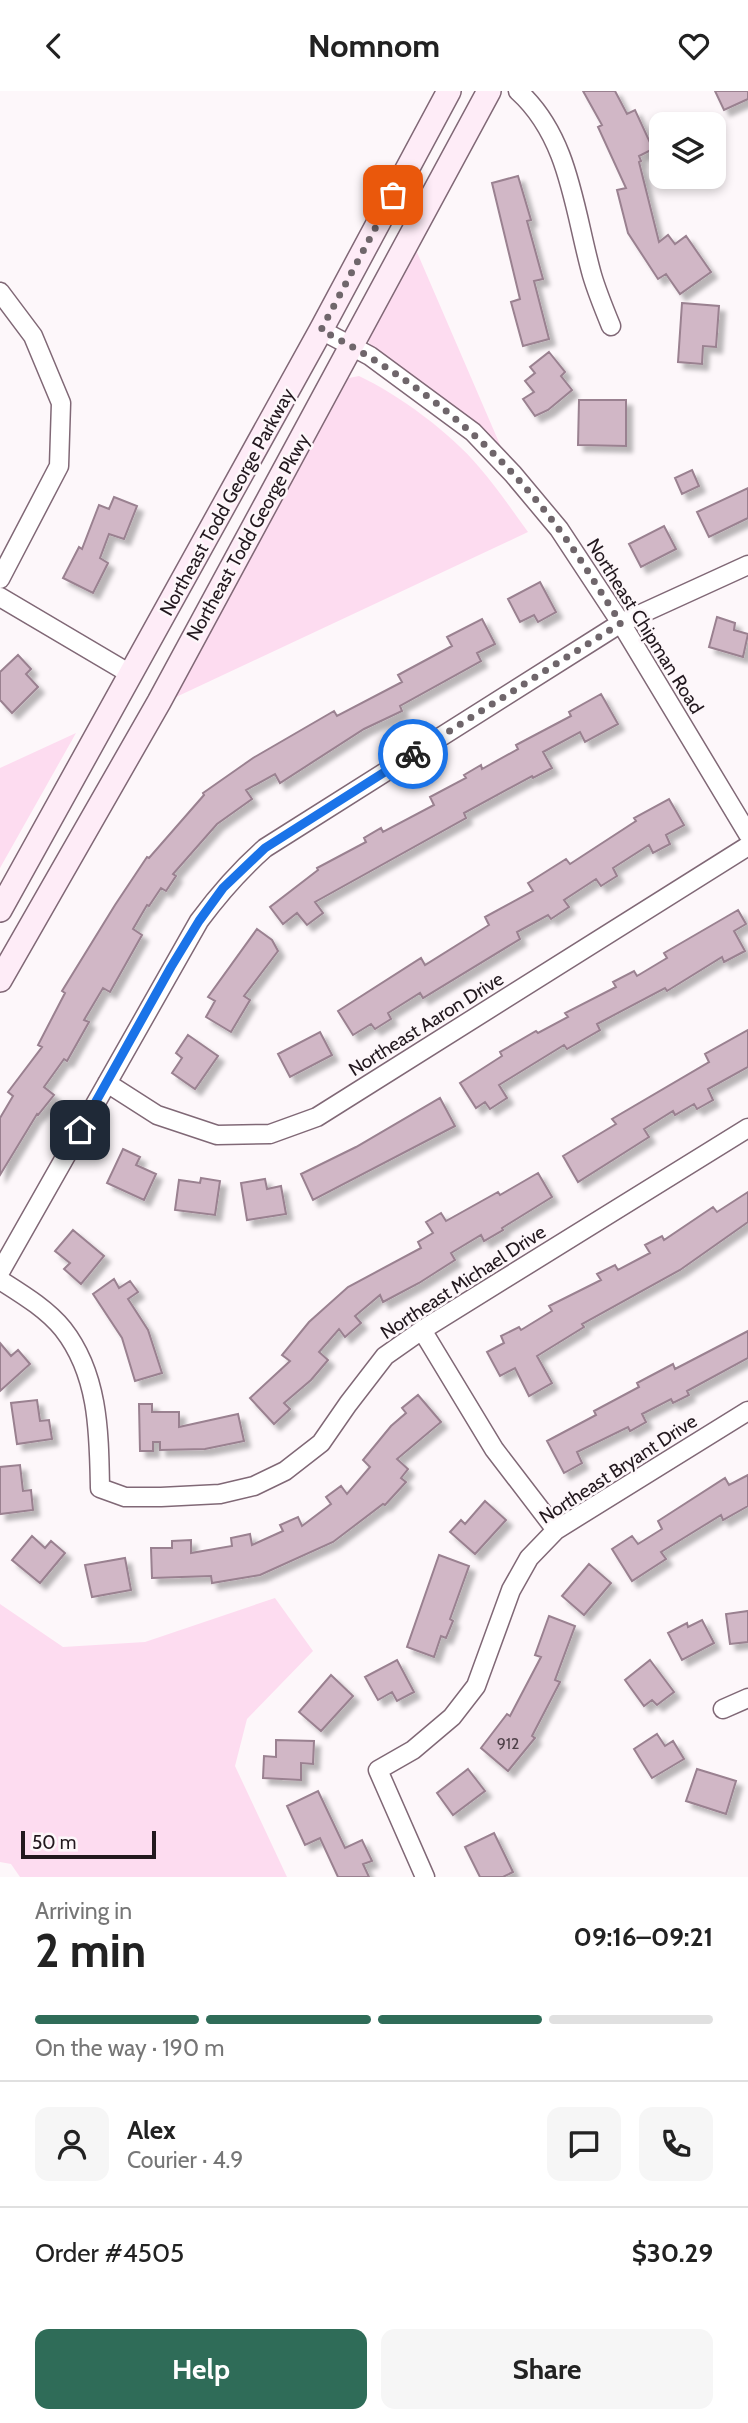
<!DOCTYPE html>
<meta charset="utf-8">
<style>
body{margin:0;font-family:Cabin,sans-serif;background:#f6f6f6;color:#222;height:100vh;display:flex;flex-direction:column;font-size:26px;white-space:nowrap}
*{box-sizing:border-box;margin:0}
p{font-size:23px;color:#767676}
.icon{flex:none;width:38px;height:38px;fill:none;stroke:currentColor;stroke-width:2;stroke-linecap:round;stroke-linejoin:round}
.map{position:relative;height:1786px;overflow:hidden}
.side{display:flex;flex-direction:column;background:#fff;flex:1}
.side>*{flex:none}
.tools{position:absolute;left:649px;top:21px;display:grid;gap:14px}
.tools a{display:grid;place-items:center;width:77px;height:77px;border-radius:14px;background:#fff;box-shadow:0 4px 10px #0003;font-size:35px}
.scale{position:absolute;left:21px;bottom:18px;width:135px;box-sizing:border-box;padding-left:7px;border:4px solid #22181e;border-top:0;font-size:19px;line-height:24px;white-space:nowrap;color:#22181e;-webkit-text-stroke:5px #fdf7fa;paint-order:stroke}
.pin{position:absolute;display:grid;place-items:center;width:60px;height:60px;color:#fff;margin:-30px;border-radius:14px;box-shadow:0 4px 10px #0006}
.courier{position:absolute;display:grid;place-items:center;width:70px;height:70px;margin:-35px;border:5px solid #1a73e8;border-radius:50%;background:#fff;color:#222;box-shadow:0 2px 9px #0007}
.head em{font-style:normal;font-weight:700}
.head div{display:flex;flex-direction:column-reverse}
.head{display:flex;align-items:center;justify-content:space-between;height:119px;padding:0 35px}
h1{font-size:46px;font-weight:700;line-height:52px}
.bar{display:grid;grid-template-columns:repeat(4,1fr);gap:10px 7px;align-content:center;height:84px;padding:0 35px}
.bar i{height:9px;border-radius:5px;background:#e0e0e0}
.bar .active{background:#2f6c58}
.bar p{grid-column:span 4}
.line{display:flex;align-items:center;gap:18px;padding:0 35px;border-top:2px solid #e0e0e0}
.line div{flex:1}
.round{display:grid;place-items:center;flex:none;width:74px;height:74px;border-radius:14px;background:#f6f6f6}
.action{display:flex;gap:14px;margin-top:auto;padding:14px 35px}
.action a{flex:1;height:80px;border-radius:14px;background:#2f6c58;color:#fff;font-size:28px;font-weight:700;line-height:80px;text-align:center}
.action a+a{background:#f6f6f6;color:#222}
header{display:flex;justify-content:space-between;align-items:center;height:91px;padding:0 35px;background:#fff;font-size:32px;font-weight:700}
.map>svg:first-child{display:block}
.green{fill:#fddcf0}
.building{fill:#d1b7c6;stroke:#9a8190;stroke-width:2;filter:url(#shadow)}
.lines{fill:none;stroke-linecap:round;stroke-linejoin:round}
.minor-casing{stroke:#806876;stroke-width:21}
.secondary-casing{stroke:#806876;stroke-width:26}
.minor{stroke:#fff;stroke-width:18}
.secondary{stroke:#feecf7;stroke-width:23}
.done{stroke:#6f666b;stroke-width:7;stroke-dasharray:0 12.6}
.route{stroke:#1a73e8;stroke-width:9}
.labels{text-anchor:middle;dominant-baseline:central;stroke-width:5;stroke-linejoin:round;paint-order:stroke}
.number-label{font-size:16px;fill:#4e4048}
.street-label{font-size:19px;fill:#22181e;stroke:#fdf7fa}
</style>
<header><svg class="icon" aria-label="back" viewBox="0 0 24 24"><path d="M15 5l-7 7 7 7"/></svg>Nomnom<svg class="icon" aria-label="heart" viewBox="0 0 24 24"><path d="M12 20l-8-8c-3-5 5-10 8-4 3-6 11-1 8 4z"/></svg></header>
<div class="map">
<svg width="748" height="1786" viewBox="0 0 748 1786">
<defs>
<filter id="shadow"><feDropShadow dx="6" dy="6" stdDeviation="2" flood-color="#0004"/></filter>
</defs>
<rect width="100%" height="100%" fill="#fdf7fa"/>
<path class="green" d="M413,152L501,356L445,308L378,262L369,252L368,236Z
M359,285C398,303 452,343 479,376C497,397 512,419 528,441L159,614L344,288Z
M76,642L0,777V677Z
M275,1507L313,1560L247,1628L235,1675L287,1786H20L11,1773L0,1771V1513L63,1556L145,1551Z"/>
<path class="building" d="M583,0H615L627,23L635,19L653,58L639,65L641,70L639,71L659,151L668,144L675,153L686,145L711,181L680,203L666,183L658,188L628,142L617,99L626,97L598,36L602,34Z
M715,0H748V8L724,19Z
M518,85L531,129L527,130L543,188L534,190L549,248L523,255L511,211L520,208L492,92Z
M682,212L719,215L716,256L703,255L702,273L678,271Z
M549,261L565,281L561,285L572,299L548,319L535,325L523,308L534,301L525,290L535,282L530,276Z
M579,309H626V355L578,354Z
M692,379L699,395L682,403L675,387Z
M748,397V427L709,446L697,421Z
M114,406L137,415L124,448L109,443L100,467L108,472L93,502L63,487L79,456L82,458L99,414L109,418Z
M664,435L676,458L641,476L629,453Z
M540,491L556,521L538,531L534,524L520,531L508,508Z
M717,526L735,532L734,539L748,543L743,566L709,556Z
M482,528L495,553L477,562L481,570L400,615L402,620L364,638L280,692L275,683L246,699L252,708L217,733L173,783L176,785L166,800L161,797L149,815L147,814L133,838L142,844L110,901L103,897L84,929L89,931L67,970L64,968L44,996L54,1004L38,1024L37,1023L0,1084V1027L13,1005L8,1001L42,956L38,954L65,902L62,900L115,814L147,766L149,767L204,704L203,702L253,667L334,620L337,625L402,591L398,584L452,555L447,546Z
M18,564L31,578L26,583L38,596L12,622L0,609V581Z
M601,603L618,633L585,651L580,641L543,661L552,677L533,687L532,685L464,722L466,727L315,811L323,822L307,834L297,822L283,833L270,816L318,779L317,777L366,751L364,747L381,737L383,741L434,714L430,706L466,687L464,684L481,674L482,678L518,658L516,654L571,625L569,621Z
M669,708L684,734L666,744L670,753L653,762L649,754L613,777L617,785L601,795L596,788L564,809L569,816L551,828L548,824L517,841L520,848L423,907L420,902L388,922L391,928L375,938L371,933L353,944L338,920L421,867L425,874L489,834L485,826L533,800L528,792L566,768L570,773L636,730L634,727Z
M738,819L746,833L734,840L745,860L724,871L722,866L667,900L665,897L597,933L600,939L567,958L564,954L499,994L507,1007L490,1018L485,1011L476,1017L460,992L502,965L500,961L536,940L538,942L568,926L565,922L616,896L613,891L634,880L637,885L667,867L664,862Z
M257,838L272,849L278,860L244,905L250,909L231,941L206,926L215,910L208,906Z
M748,939V976L708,998L713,1009L697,1018L694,1013L675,1024L673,1020L644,1038L649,1046L578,1091L563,1065L616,1033L612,1028L709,971L705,963Z
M320,941L332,964L290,986L278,963Z
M188,944L218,965L195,998L172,982L182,967L176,962Z
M440,1007L455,1035L313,1109L301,1083L356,1056Z
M123,1058L140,1066L136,1074L156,1083L144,1109L107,1092Z
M538,1082L552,1106L502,1137L503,1139L484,1150L481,1144L451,1162L455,1169L419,1192L383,1211L380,1204L355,1225L361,1232L345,1246L339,1238L319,1261L328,1269L311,1289L284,1312L290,1318L274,1333L250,1307L290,1270L282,1264L309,1231L348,1196L421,1157L418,1151L433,1142L426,1131L441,1122L446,1130L498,1101L500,1104Z
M201,1087L220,1090L215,1124L175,1119L179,1089L200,1092Z
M265,1088L267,1098L281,1095L286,1123L247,1129L241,1092Z
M748,1101V1131L680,1179L582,1233L584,1236L537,1265L552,1292L529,1305L515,1277L500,1285L487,1261L504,1252L501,1245L519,1236L521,1239L552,1220L549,1215L601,1189L597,1183L615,1174L618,1179L650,1162L645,1154L662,1145L664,1149L713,1116L717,1121Z
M73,1139L104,1165L81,1193L64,1178L70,1172L55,1160Z
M114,1188L119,1197L130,1190L138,1201L128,1208L148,1239L162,1282L135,1290L122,1247L93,1203Z
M748,1240V1267L687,1300L689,1304L673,1312L671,1308L642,1323L646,1331L630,1340L628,1336L577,1361L582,1372L564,1382L547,1350L596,1324L594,1320L639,1296L637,1292L673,1273L675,1278Z
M0,1252L11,1265L18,1259L30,1273L0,1300Z
M418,1304L441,1331L397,1368L408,1378L401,1387L406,1391L385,1414L383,1413L333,1451L260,1484L212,1492L211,1485L152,1487L151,1457H172V1450L191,1449V1462L232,1455L231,1447L250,1443L252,1454L283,1440L280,1434L298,1426L302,1435L331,1413L326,1406L341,1395L347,1403L370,1376L363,1369L391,1335L406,1322L402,1317Z
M37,1309L40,1330L49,1329L52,1348L17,1353L11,1312Z
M139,1313H152V1321H179V1336L238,1323L244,1350L205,1358L160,1359V1351H153V1360H140Z
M20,1374L23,1400L31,1399L33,1419L0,1423V1376Z
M748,1384V1415L723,1429L721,1424L661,1461L666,1468L632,1490L612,1458L632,1445L638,1453L662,1438L658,1430L725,1387L729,1394Z
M485,1410L506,1429L475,1463L450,1441L461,1429L465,1433Z
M32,1445L45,1457L51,1450L65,1462L40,1492L12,1469Z
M439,1464L469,1475L450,1528L453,1530L446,1547L441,1545L434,1566L407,1556Z
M125,1467L131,1499L92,1506L85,1474Z
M589,1473L611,1492L584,1524L562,1505Z
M748,1520V1551L730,1553L726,1523Z
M549,1525L575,1535L555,1589L560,1591L532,1645L535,1647L508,1680L481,1657L507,1623L510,1625L541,1566L535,1564Z
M702,1529L714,1552L682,1569L668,1542L687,1532L688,1536Z
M397,1569L414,1601L397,1610L392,1601L378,1609L365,1586Z
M650,1569L674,1601L657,1614L652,1609L644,1615L625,1589Z
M331,1584L353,1605L321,1640L299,1621Z
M657,1643L665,1655L673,1650L684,1668L652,1687L634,1658Z
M276,1649L314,1650L313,1673L301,1672V1689L263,1687L264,1665L276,1666Z
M468,1678L485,1700L453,1724L437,1702Z
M697,1678L736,1690L726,1723L686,1710Z
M318,1700L345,1757L362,1749L372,1770L363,1773L369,1786H338L320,1747L305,1754L287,1715Z
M494,1742L513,1781L503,1786H480L465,1756Z"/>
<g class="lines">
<defs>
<path id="minor" d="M518,0C570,47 574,120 592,184C597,201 604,218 611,235
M0,201L33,245L61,312L59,375L0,488
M321,239L370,265L473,341L513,383L559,438L621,532L748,743
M0,506L132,584
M107,992L157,1024L217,1044L270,1043L317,1026L748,755
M0,1181L199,830C219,803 239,780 265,757L621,532L748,474
M0,1189C22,1203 47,1218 63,1238C99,1284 99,1342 100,1397L125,1406H161L220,1403L254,1395L285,1380L321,1352L348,1313L385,1265L422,1239L748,1037
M422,1239L494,1358L556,1439
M723,1618L748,1607
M425,1786L378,1679L413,1659L452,1626L476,1595L511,1499L529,1467L556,1439L748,1320"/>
<path id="secondary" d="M0,819L321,239L449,0
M0,889L159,611L489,0"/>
</defs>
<use href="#minor" class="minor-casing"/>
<use href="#secondary" class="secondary-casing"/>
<use href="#minor" class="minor"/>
<use href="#secondary" class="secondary"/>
</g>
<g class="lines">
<path class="done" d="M393,104L321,239C414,286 497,354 558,437C581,467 600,501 621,532L413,663"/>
<path class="route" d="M80,1039L171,876L199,830L223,797L265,757L413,663"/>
</g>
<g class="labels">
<g class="number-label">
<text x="508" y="1652">912</text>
</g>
<g class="street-label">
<text transform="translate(227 411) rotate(-61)">Northeast Todd George Parkway</text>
<text transform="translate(248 446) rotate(-61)">Northeast Todd George Pkwy</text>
<text transform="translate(645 535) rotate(58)">Northeast Chipman Road</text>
<text transform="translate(426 933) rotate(-32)">Northeast Aaron Drive</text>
<text transform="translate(463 1191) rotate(-33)">Northeast Michael Drive</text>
<text transform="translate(618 1378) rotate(-33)">Northeast Bryant Drive</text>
</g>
</g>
</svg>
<div class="tools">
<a><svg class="icon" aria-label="layers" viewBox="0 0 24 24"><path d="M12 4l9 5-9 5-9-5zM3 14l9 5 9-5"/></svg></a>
</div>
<div class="scale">50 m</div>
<div class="pin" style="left:393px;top:104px;background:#ea580c"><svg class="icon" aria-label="bag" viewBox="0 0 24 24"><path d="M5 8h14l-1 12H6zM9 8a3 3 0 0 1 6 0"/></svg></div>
<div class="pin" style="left:80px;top:1039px;background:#1f2937"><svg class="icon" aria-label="home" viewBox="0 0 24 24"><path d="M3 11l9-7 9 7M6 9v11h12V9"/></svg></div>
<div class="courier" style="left:413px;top:663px"><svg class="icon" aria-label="bike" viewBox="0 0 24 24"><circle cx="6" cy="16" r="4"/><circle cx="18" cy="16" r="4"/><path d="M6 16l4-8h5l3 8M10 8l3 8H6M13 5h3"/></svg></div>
</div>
<section class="side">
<div class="head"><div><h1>2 min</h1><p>Arriving in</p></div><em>09:16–09:21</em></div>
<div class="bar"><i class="active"></i><i class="active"></i><i class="active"></i><i></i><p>On the way · 190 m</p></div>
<div class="line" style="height:126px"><a class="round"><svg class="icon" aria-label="person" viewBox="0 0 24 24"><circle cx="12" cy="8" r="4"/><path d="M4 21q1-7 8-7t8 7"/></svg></a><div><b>Alex</b><p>Courier · 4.9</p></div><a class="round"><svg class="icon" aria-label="chat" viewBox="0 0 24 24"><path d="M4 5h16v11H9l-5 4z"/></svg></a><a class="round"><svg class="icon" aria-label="phone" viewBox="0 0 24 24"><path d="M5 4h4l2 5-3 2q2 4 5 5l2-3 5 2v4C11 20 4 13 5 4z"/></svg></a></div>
<div class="line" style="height:91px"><div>Order #4505</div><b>$30.29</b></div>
<div class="action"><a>Help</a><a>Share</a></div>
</section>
